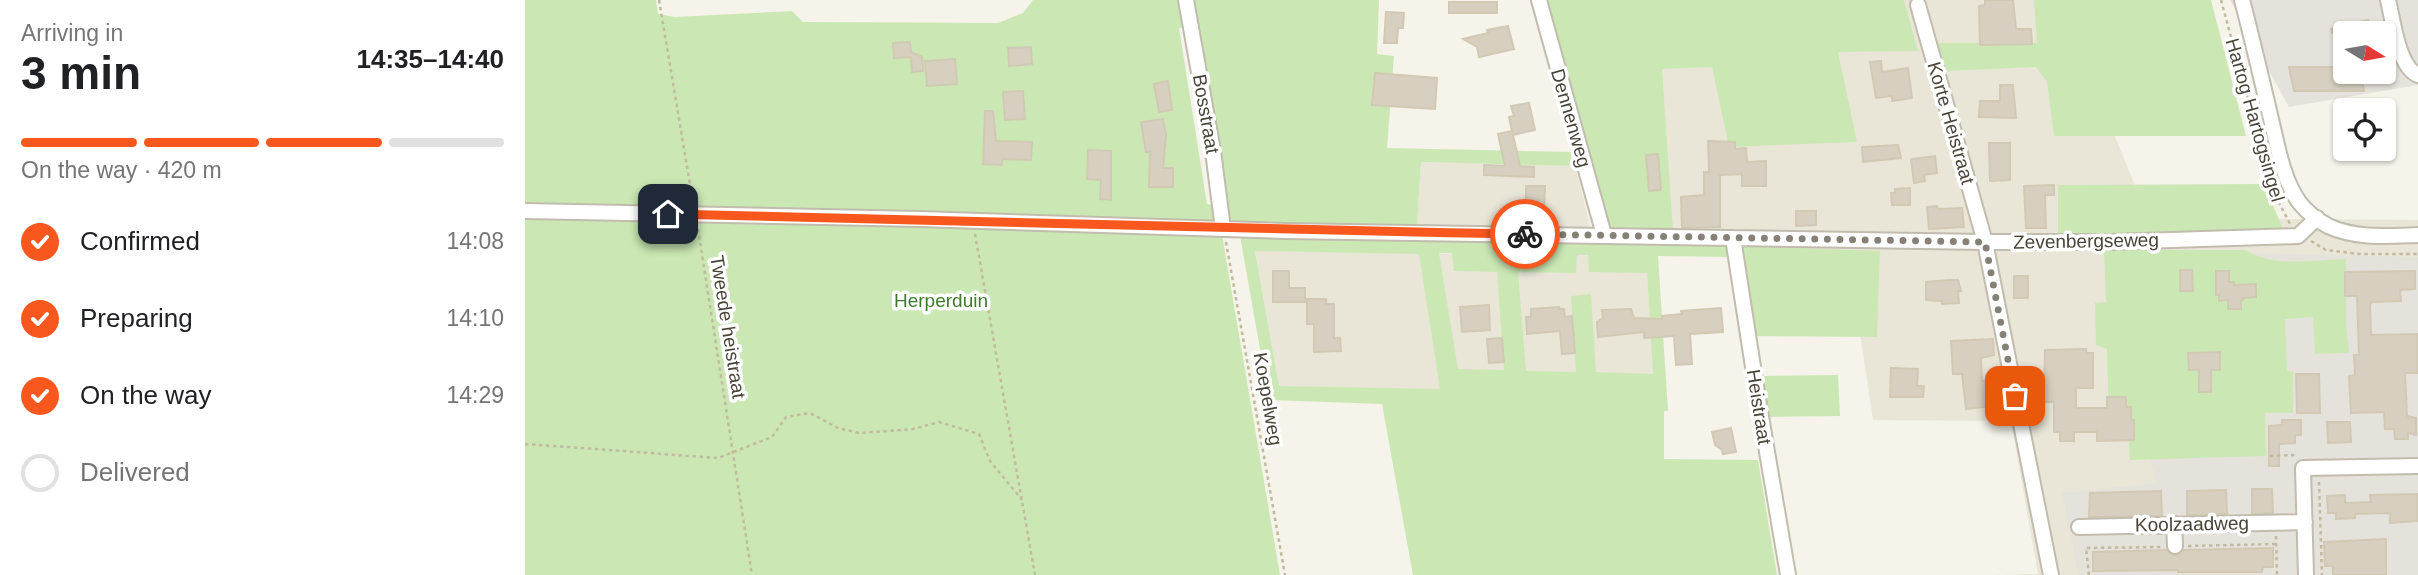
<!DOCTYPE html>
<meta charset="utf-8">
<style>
body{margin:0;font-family:Helvetica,sans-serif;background:#f6f6f6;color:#202124;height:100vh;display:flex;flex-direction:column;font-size:26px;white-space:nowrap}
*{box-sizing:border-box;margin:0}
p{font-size:23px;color:#757577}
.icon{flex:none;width:38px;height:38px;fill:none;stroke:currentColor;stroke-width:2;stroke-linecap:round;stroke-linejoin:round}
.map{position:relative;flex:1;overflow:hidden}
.details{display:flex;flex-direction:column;background:#fff;width:525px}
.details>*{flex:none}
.needle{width:46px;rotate:101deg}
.buttons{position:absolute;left:1808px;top:21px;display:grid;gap:14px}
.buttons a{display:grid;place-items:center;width:63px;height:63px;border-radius:7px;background:#fff;box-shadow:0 2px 5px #0004;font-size:35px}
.pin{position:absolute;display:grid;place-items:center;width:60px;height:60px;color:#fff;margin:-30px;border-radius:14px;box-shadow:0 4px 10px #0006}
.courier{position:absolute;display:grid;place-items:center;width:70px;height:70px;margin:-35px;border:5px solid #f8581e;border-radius:50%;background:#fff;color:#222;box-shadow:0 2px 9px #0007}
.overview em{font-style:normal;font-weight:800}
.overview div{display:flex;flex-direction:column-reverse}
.overview{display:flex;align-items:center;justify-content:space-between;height:119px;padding:0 21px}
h1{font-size:46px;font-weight:800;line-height:52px}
.bar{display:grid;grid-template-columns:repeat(4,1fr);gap:10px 7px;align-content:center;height:84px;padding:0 21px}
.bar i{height:9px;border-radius:5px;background:#e0e0e0}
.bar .current{background:#f8581e}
.bar p{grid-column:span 4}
ol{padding:0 21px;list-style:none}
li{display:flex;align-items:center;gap:21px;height:77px}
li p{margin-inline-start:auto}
li .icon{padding:7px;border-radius:50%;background:#f8581e;color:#fff;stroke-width:4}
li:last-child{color:#757577}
li i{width:38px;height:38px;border:4px solid #e0e0e0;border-radius:50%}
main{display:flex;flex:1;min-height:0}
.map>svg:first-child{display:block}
.residential{fill:#e9e6d8}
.industrial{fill:#e5e2dc;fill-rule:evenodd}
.green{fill:#cbe8b4;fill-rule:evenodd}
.building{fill:#d7d0c0;stroke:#d1c9b3;stroke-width:2}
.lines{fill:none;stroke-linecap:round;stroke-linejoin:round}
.minor-casing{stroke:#c1bcad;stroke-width:18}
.path{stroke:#c2ba9e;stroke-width:2.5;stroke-dasharray:3.5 3.5;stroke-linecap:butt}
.minor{stroke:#fff;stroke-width:14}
.done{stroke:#858176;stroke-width:7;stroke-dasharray:0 12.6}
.route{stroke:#f8581e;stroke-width:9}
.labels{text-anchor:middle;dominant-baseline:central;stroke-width:7;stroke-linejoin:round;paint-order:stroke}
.street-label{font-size:19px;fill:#494438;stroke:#fff}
.park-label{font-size:19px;fill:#407b2b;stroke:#fff}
</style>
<main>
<section class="details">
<div class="overview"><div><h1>3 min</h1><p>Arriving in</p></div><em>14:35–14:40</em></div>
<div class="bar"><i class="current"></i><i class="current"></i><i class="current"></i><i></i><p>On the way · 420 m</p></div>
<ol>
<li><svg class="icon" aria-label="check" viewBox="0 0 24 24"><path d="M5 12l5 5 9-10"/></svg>Confirmed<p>14:08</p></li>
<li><svg class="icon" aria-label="check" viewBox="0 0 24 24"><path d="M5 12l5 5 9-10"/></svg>Preparing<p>14:10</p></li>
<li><svg class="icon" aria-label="check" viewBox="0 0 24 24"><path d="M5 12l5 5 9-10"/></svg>On the way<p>14:29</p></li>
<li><i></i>Delivered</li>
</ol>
</section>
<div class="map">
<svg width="1893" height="575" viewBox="0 0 1893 575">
<rect width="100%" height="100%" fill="#f5f3ea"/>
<path class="residential" d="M1368,0H1535L1623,218L1893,220V575H1468L1513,574L1486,421L1348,420L1323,252L1093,245L1037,60L1305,47Z
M896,162L1050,166L1066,229L892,227Z
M730,251L1121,256L1130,396L754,386Z"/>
<path class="industrial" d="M1705,0H1893V85L1764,107ZM1820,33H1858V72H1820Z
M1579,250L1893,257V575H1553L1537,493L1631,483Z"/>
<path class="green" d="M0,0H131L133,14L150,17L267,11L278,22L473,23L498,13L508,0H654L659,27L654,28L682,204L689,205L691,222H685L697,235L755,575H0Z
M666,0H854L852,54L869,56L862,148L1046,152L1050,166L896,162L892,227L704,222Z
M1021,0H1379L1393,51L1313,52L1332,142L1204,147L1187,67L1137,69L1148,231L1084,230Z
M1509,0H1686L1721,136H1529L1522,82L1511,67L1420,71L1412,43H1512Z
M1739,184L1758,229L1726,232L1533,235V185Z
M715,236L1206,244L1208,257L1133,256L1143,411H1139V459L1233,460L1252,575H888L857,404L744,400ZM730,251L894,254L915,389L754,386ZM914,253H927L929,271L972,272L979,370L933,369ZM1052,255H1063L1064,272L1122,273L1128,374L1071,372L1066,294L1046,296L1051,372L1001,371L993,272L1051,273Z
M1218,246L1355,251L1352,337L1229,336Z
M1579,250H1721C1749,268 1788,260 1821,259V324L1824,353L1790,354L1788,317L1760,319L1762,371L1768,372V413H1740L1741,456L1605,460L1603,426L1584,422L1582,349L1571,345L1570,303L1581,302Z
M1313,375L1315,416L1243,417L1236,376Z"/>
<path class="building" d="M1460,0H1488L1491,29H1506L1507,44L1455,45L1454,6L1460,5Z
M924,2H972V13H924Z
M861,12L879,13L878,28H873L872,43H859Z
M1843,20L1847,33H1807L1806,29Z
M983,26L989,49L954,57L952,47L938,39L963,33L962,30Z
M385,42L386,52L397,57L398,71L387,72L386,57L369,58L368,43Z
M506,47L507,64L484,66L483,48Z
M430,59L432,84L402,86L400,61Z
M1356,61L1357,72L1383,68L1387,98L1367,101V96L1351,98L1345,62Z
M1764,67H1820V72H1835L1839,91H1769Z
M850,73L912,78L910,109L847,105Z
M643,81L647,110L634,112L629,84Z
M1475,85H1488L1491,118L1454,117L1455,101H1475Z
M498,91L500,119L480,120L478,92Z
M1004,103L1010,130L988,135L995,166L1009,167V177L959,175V165L980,166L973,134L987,131L984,117L989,116L986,106Z
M460,111H468L471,141L507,142L506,160L477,159V165L458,164Z
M638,119L641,135L638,168H648V187H624L625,152H621L616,122Z
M1183,141L1210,142V149L1221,148L1222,162L1241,161V186H1217V174L1195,175V227L1157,228L1156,197L1179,195V172H1184Z
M1464,143H1485V180L1465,181Z
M1373,145L1376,158L1338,162L1337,147Z
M563,150L586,151V200L575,199L576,180L562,179Z
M1133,154L1136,190L1124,191L1121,155Z
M1410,156L1412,173L1399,175L1400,181L1389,183L1386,159Z
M1529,185V195H1520L1521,228H1501L1499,186Z
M1001,186H1020L1019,211H1017V220L982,217L983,205L1001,206Z
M1385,188V205H1367L1366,193H1370V189Z
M1412,206L1413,209L1437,208L1439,227L1404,229L1402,207Z
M1271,211H1291V225L1271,226Z
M1655,270H1667L1668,291H1655Z
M748,271H764V288H780V302H748Z
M1691,271H1704V282H1709V285L1731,284V297L1718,298V300H1716V309H1703V300L1694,301V295H1691Z
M1890,271V289L1875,290L1876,301L1846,302L1845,306L1846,335L1893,334V373H1880L1882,416L1891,418V435L1883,433V439H1870L1869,429H1860L1859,412L1826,413L1824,376L1830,375L1829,355H1834L1832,296H1820V272Z
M1489,276H1503V298H1489Z
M1423,280H1433L1436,291H1433L1434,303L1417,304V301L1401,300V282Z
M782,299H801V304H809V338H815L816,351L789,352V324H782Z
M964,305L965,330L937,332L935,307Z
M1034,307V309H1039L1040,317L1047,316L1050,353L1037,354L1035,331L1002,334L1001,317H1006V309Z
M1196,308L1198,332L1165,334L1167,364L1151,365L1149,336L1119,338V332L1073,337L1072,322L1078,318L1077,310L1106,309L1109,318L1137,319V316L1157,314L1156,311Z
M977,338L979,362L964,363L962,339Z
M1468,339L1469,355L1456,358L1457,381L1466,380L1469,406L1441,409L1437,374H1428L1426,341Z
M1561,349V353H1568V388H1551V408H1582V397H1601V407H1606V420H1609V440L1572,441V432H1549V441H1535V432H1529V402H1519L1520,350Z
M1695,352V370H1686V392H1674V370H1664L1663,353Z
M1366,368L1393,369L1392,386H1399L1398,397H1365Z
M1771,374H1794L1795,413H1772Z
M1757,420H1776V435H1770V443L1754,444V466H1744V426L1757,425Z
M1802,422H1825L1826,442L1803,443Z
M1206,428L1211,452L1198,454L1197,450L1190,445L1187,432Z
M1727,489H1747L1748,513L1727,514Z
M1701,490L1702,514L1662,515V491Z
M1636,491L1637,516L1564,517L1565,493Z
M1893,494V521L1865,523V513L1830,514V518L1811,519V513H1803L1802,496L1820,495V503L1846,502L1845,495Z
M1861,539V575H1808V566H1800L1799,542Z
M1748,548V567H1738L1737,572H1653V570L1568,571V552L1642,550L1650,556L1659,550Z"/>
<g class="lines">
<defs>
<path id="minor" d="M661,0L688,151L698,229
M1014,0L1079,235
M1717,0C1727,38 1736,77 1745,115C1752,143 1757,178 1774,202C1781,211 1792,220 1803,226C1831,239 1863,236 1893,235
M1863,0C1868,20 1873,67 1893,75
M1393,5L1460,242L1526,575
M0,211L395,219L759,231L1460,242H1585L1773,236L1792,218
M1208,238L1233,399L1263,575
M1649,524L1650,546
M1554,527L1780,522
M1781,575L1778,468L1893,466"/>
</defs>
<use href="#minor" class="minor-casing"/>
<path class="path" d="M134,0L168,202
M1696,0L1748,191L1765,224
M173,229L227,575
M450,234L510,575
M1786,241L1801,250L1834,254H1893
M701,242L760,575
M0,444L193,458L247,437L261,417L285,413L313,428L334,433L388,429L414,422L454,434L465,461L497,500
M1745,456L1771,455
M1794,482L1797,575
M1751,536L1752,575
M1663,546L1751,544
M1564,575L1561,548L1636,547"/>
<use href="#minor" class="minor"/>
</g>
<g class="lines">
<path class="done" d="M1000,234L1460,242L1490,396"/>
<path class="route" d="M143,214C428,220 714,230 1000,234"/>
</g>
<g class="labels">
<g class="street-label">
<text transform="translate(681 114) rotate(80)">Bosstraat</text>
<text transform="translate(1046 118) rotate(74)">Dennenweg</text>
<text transform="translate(1730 120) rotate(74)">Hartog Hartogsingel</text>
<text transform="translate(1426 123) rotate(74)">Korte Heistraat</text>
<text transform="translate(1561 241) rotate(-1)">Zevenbergseweg</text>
<text transform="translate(203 327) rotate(81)">Tweede heistraat</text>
<text transform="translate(743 399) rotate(80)">Koepelweg</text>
<text transform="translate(1234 407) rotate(81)">Heistraat</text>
<text transform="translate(1667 524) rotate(-1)">Koolzaadweg</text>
</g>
<g class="park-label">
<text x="416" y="300">Herperduin</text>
</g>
</g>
</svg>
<div class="buttons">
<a><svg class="needle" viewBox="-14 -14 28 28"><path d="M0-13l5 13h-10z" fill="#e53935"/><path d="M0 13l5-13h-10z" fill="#757577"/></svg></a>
<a><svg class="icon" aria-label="locate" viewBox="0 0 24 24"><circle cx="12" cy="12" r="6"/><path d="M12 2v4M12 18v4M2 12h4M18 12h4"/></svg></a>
</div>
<div class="pin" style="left:1490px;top:396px;background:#ea580c"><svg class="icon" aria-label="bag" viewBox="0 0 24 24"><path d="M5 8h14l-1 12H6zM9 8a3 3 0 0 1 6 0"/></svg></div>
<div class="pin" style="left:143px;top:214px;background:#1f2937"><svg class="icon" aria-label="home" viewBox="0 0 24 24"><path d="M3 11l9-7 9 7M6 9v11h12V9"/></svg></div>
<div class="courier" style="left:1000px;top:234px"><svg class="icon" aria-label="bike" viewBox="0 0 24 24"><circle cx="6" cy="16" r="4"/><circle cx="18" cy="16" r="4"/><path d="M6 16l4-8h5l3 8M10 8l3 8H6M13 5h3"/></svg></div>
</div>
</main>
